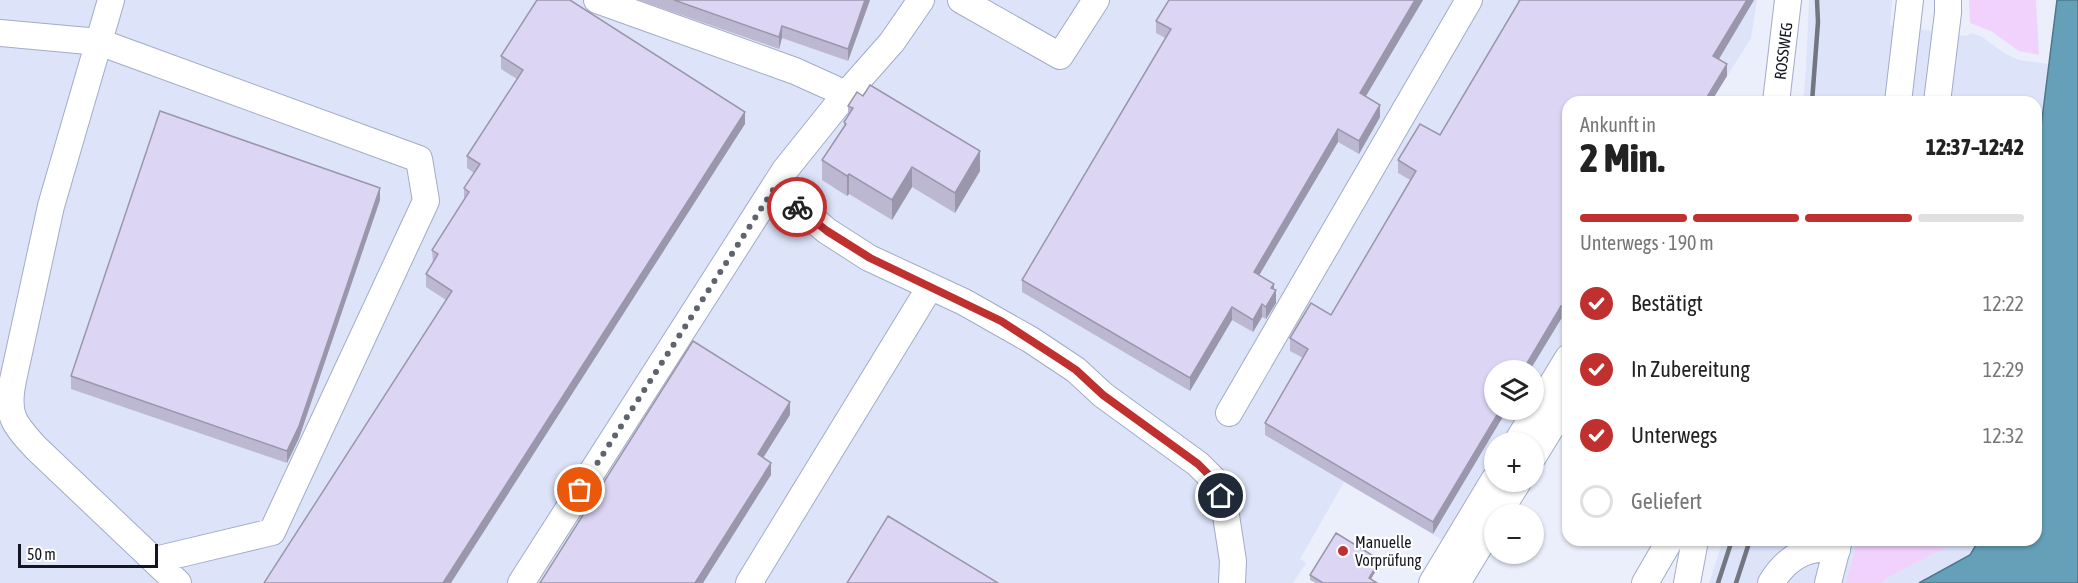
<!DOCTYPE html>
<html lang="de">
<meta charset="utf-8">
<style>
body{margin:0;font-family:"Asap Condensed",sans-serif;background:#f6f6f6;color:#222;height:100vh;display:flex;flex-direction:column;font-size:22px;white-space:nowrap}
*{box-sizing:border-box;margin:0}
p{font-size:20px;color:#767676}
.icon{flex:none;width:33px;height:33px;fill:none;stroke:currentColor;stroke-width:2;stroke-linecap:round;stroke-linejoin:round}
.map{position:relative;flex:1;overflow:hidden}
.side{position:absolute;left:1562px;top:96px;width:480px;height:450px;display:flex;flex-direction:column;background:#fff;border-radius:18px;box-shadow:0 2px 4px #0004}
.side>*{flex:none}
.tools{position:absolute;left:1484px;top:360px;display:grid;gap:12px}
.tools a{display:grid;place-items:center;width:60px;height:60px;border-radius:50%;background:#fff;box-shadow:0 2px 4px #0004;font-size:30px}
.scale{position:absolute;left:18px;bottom:15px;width:140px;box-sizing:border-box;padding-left:6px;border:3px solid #141721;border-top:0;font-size:16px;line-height:21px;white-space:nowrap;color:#141721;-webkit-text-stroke:4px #fff;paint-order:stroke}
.pin{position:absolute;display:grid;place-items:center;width:51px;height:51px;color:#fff;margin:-26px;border:3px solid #fff;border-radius:50%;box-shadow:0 2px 6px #0007}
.courier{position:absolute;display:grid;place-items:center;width:60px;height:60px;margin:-30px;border:4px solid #bf302e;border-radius:50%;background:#fff;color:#222;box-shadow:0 2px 8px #0007}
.overview em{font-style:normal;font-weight:800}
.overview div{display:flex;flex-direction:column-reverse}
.overview{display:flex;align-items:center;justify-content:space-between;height:102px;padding:0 18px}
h1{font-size:39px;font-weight:800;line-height:45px}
.bar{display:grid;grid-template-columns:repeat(4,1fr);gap:9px 6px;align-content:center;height:72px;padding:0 18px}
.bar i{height:8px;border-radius:4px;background:#e0e0e0}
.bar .on{background:#bf302e}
.bar p{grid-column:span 4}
ol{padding:0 18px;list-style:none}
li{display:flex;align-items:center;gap:18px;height:66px}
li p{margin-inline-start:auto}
li .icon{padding:6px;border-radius:50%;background:#bf302e;color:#fff;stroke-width:4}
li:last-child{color:#767676}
li i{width:33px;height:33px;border:3px solid #e0e0e0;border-radius:50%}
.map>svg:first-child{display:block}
.built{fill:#dde4fa}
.green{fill:#f1d2fc}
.water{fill:#65a0b8;stroke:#4d778b;stroke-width:1.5}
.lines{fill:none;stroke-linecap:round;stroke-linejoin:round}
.minor-casing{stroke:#a2abc7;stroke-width:28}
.minor{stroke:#fff;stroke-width:26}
.rail{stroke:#727681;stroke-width:4.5}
.wall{fill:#bdb8d2}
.shaded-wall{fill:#9a96ab}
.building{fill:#dcd6f4;stroke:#9a96ab;stroke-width:1.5}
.done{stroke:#5f636d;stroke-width:6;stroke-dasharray:0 10.8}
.route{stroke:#bf302e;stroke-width:8}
.poi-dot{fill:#bf302e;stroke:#fff;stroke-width:2}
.labels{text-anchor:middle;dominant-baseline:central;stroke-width:4.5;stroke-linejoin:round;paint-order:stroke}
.street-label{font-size:16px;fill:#141721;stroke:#fff}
.poi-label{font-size:16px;fill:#141721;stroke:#fff;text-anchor:start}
</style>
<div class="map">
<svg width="2078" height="583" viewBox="0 0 2078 583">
<rect width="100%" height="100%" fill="#ebeffb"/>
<path class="built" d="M0,0H1757L1751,38L1711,102H1568L1567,345L1533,403V370H1494V410H1529L1509,442H1494V468L1449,544L1344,482L1300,559L1306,563L1293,583H0Z
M1809,0H1892L1890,25L1966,36L1972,33L1982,37L2004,53L2019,60L2049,64L2036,159V102H1803L1806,70Z
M1723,540H1979L1970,555L1919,583H1709Z"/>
<path class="green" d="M1969,0H2036L2039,55L2019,51L1991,31L1970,23Z
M1858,540H1960L1890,576L1881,583H1846Z"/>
<path class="water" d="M2057,0H2078V583H1919L1970,555L1979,540H2036V158L2039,143Z"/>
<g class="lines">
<defs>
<path id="minor" d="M111,0L51,206L13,380C6,415 13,423 36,448L178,583
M597,0L795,71L846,94
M961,0L1060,56L1096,0
M0,33L99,42L419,159L426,201L272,532L155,560
M1776,102L1788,0
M1898,102L1910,0
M1937,102L1948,13V0
M775,187L827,231L869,258L964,302L1031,340L1076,370L1103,395L1198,464L1214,480L1225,509L1233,561L1232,583
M1229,413L1469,0
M1517,442L1568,358
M1533,457L1568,400
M1498,514L1518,482
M521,583L785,170L846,94L892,42L921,0
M749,583L930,287
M1432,583L1494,480
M1457,583L1494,522
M1645,583L1670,540
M1687,583L1695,540
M1771,583C1786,558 1808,544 1837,550
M1828,583L1839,540"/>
</defs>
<use href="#minor" class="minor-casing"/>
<use href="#minor" class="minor"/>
<path class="rail" d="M1812,102L1818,22L1817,0
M1718,583L1732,540
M1736,583L1750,540"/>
</g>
<path class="wall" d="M638,0H870L848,61L782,38L779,49Z
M1423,0L1366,96L1380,117L1359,154L1338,142L1259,275L1274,289L1276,303L1266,319L1262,317L1253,332L1232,320L1190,391L1022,292V280L1165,38L1156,33V21Z
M1517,0H1754L1719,59L1727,76L1568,102V322L1561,319L1530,370H1494L1433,534L1265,435V423L1303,358L1290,351V338L1331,315L1410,180L1398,173V160L1440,135L1519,1Z
M501,56L745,124L446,300L426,287V274L433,263L432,250L464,200V188L474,173L467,168V156L517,79L501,69Z
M848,106L980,171L955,213L912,187L892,220L849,194L847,196L822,180V160L844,126V122L848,116Z
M380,200L299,438L287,463L71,389V376Z
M1380,564L1371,579L1377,583H1316L1310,580V575Z"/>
<path class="shaded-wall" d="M865,0H870L848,61V49Z
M1415,0H1423L1360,106V93Z
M1747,0H1754L1713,69V56Z
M782,26V38L779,49V37Z
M1727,64V76L1711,102H1704Z
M1380,105V117L1359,154V141Z
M745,112V124L451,583H443Z
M1338,129V142L1254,284V272Z
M980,151V171L955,213V193Z
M912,167V187L892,220V200Z
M849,174V194L847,196V176Z
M380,188V200L299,438L287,463V451Z
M1274,284V294L1276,290V303L1266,319V307L1271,288Z
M1262,304V317L1253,332V320Z
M1561,306V319L1530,370H1523Z
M1232,307V320L1190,391V378Z
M790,402V415L758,466V454Z
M1500,410H1507L1433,534V522Z
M771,463V475L703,583H695Z
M1380,560V564L1369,582V578Z"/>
<path class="building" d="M537,0H570L745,112L443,583H264L452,291L426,274L438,254L432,250L469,192L464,188L480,164L467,156L523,70L501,56Z
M674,0H865L848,49L782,26L779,37Z
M1169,0H1415L1360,93L1380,105L1359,141L1338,129L1254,272L1274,284L1271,288L1276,290L1266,307L1262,304L1253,320L1232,307L1190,378L1022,280L1171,29L1156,21Z
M1520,0H1747L1713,56L1727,64L1704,102H1568V310L1561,306L1523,370H1494V410H1500L1433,522L1265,423L1308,349L1290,338L1311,303L1331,315L1416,171L1398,160L1420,124L1440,135Z
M870,85L980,151L955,193L912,167L892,200L849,174L847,176L822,160L846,124L844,122L853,108L848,106L857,92L863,96Z
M160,111L380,188L299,426L287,451L71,376Z
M693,341L790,402L758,454L771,463L695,583H540Z
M888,516L998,583H847Z
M1336,533L1380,560L1369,578L1377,583H1323L1310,575Z"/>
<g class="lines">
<path class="done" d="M580,490L775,187L797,207"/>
<path class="route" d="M797,207L827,231L870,258L1001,321L1061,360L1076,370L1103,395L1198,464L1214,480L1221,496"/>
</g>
<circle class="poi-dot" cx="1343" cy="551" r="6"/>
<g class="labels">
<g class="street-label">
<text transform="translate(1783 51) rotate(-83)">ROSSWEG</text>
</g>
<g class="poi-label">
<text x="1355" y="542">Manuelle<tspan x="1355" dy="18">Vorprüfung</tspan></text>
</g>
</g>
</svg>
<div class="tools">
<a><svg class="icon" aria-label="layers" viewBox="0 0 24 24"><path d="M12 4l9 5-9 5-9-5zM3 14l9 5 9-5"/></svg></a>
<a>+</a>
<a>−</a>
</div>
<div class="scale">50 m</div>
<div class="pin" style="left:580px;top:490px;background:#ea580c"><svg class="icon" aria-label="bag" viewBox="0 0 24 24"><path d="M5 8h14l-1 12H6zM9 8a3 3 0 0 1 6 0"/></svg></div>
<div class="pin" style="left:1221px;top:496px;background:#1f2937"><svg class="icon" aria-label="home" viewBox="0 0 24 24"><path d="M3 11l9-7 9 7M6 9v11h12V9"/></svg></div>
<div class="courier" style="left:797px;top:207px"><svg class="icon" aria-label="bike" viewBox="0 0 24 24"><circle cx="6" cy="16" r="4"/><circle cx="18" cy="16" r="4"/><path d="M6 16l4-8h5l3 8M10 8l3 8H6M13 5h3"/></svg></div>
<section class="side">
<div class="overview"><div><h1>2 Min.</h1><p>Ankunft in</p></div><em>12:37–12:42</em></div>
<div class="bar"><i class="on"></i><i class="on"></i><i class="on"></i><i></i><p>Unterwegs · 190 m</p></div>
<ol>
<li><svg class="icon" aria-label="check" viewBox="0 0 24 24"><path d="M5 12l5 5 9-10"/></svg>Bestätigt<p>12:22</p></li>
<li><svg class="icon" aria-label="check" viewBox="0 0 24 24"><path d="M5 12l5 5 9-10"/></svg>In Zubereitung<p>12:29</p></li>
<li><svg class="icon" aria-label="check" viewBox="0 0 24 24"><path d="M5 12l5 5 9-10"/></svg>Unterwegs<p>12:32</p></li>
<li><i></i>Geliefert</li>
</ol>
</section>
</div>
